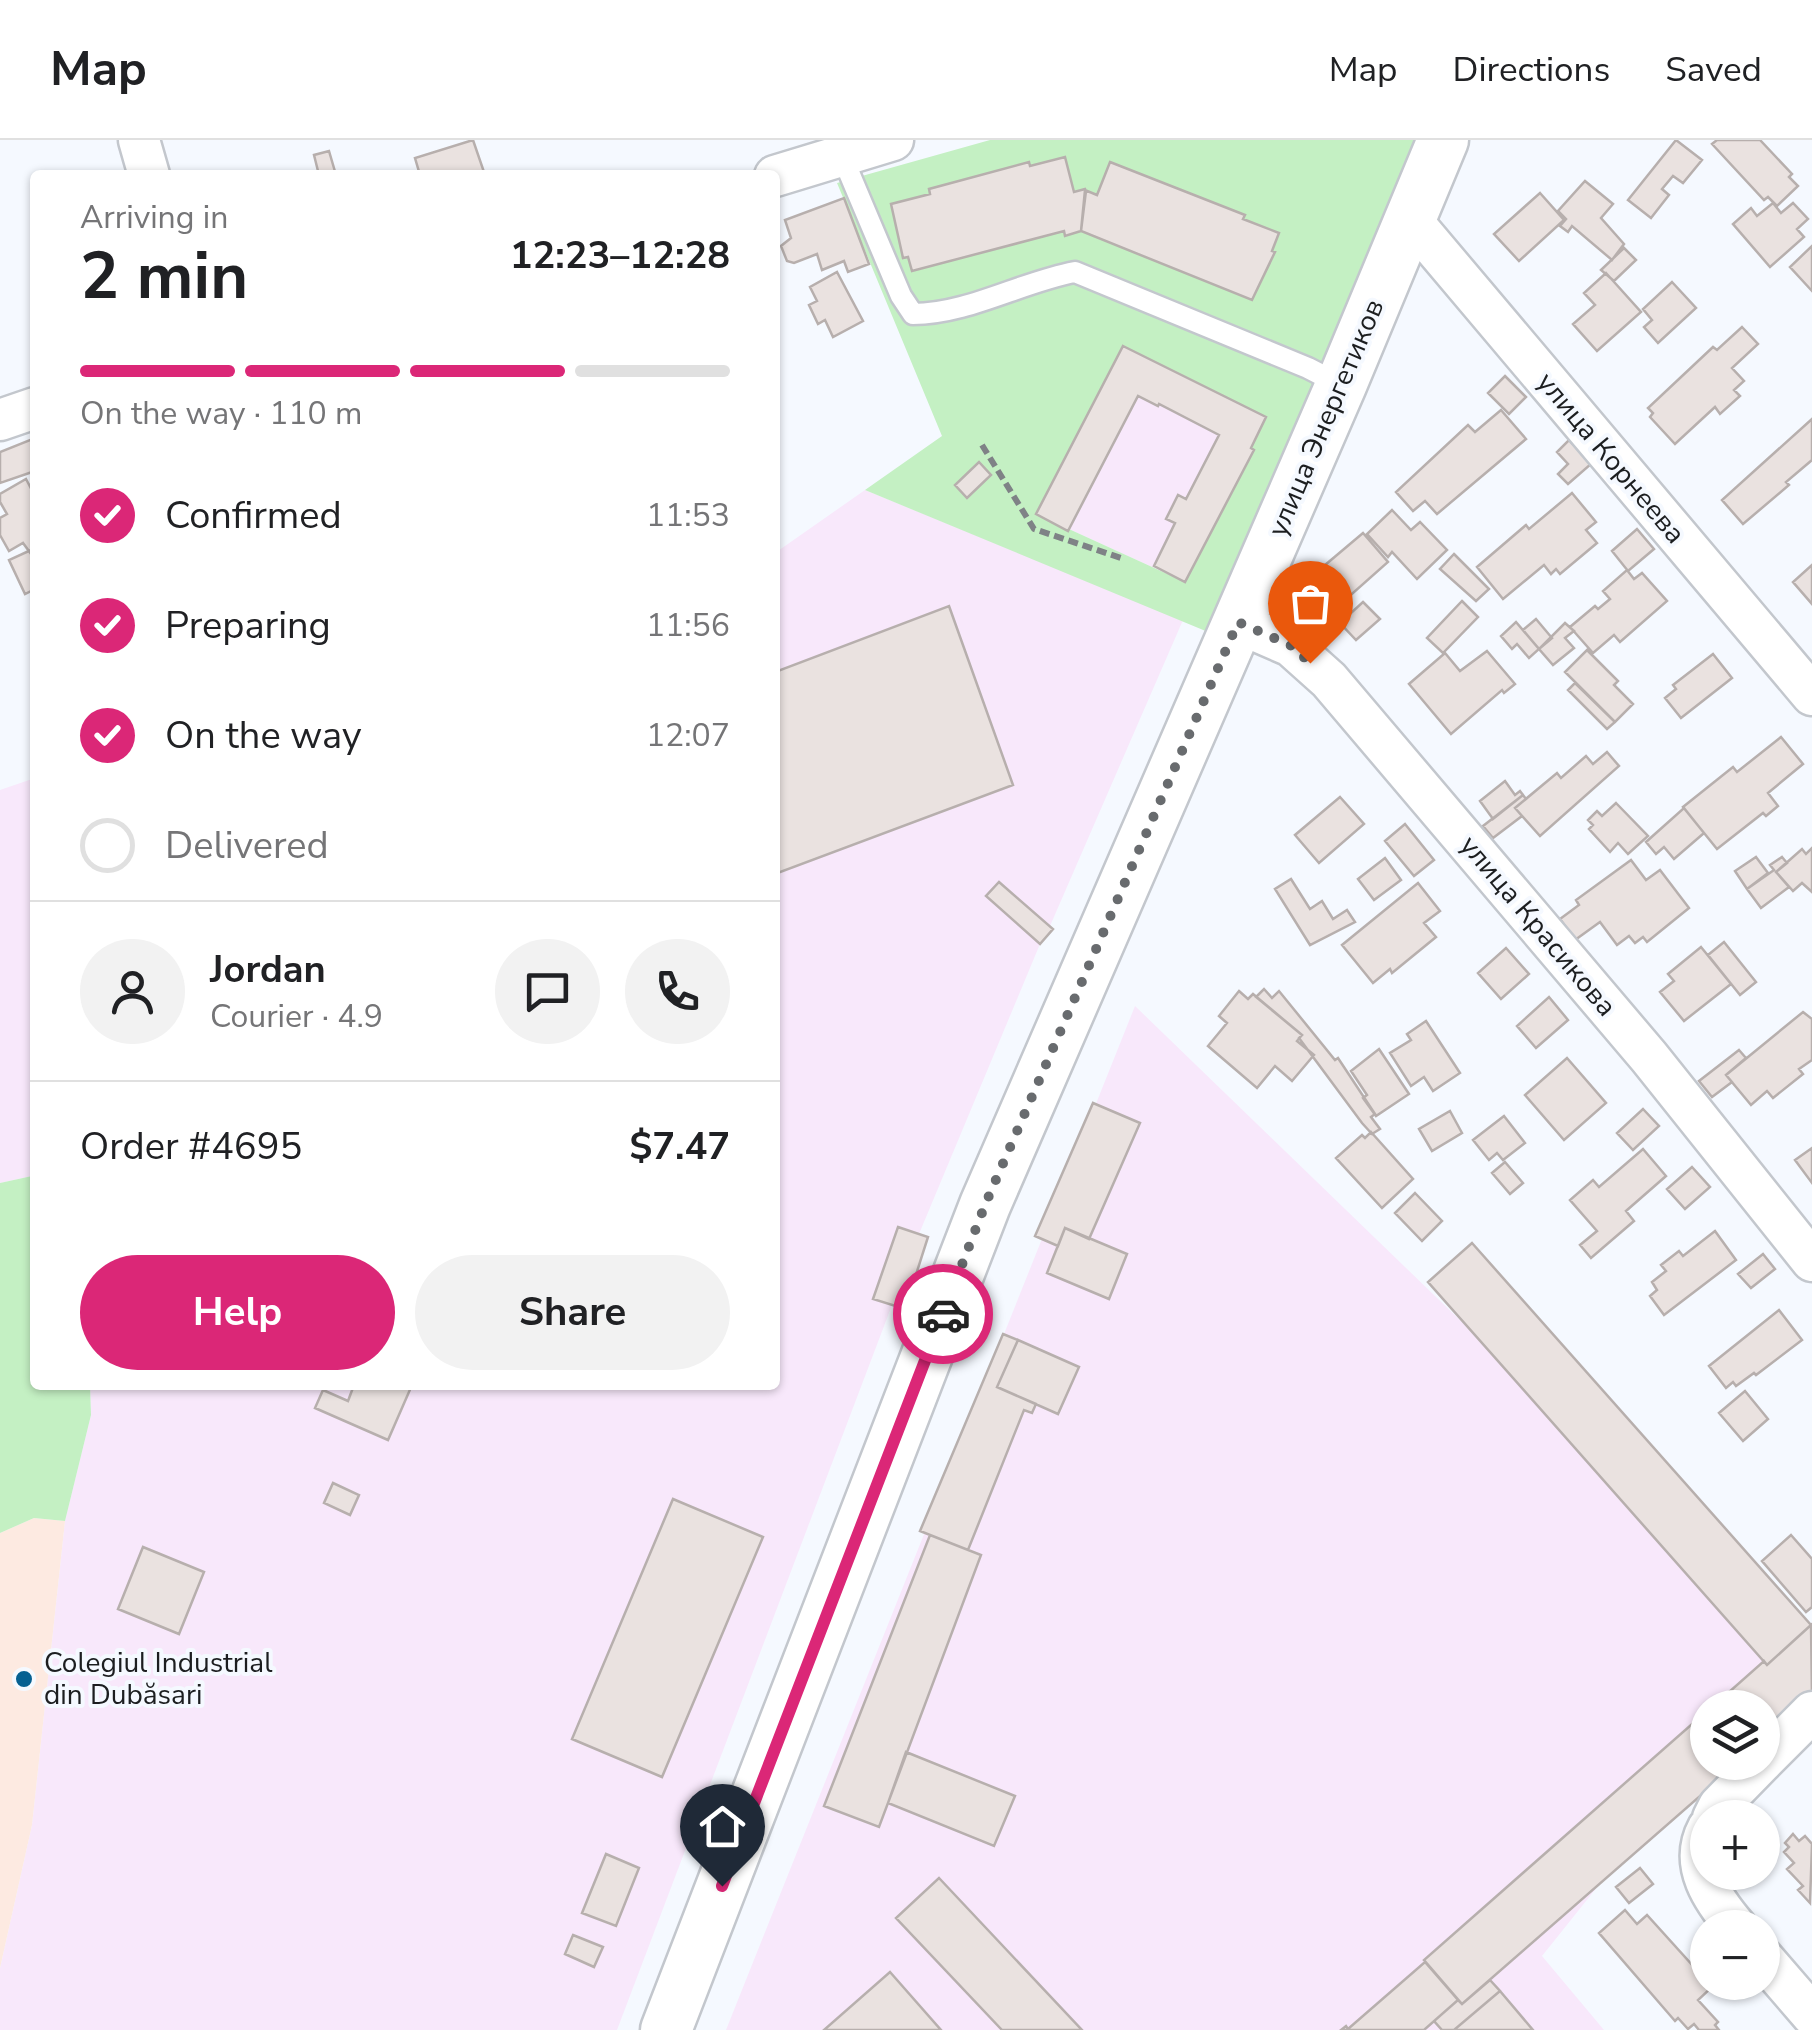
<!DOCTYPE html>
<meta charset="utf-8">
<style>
body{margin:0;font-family:"Nunito Sans",sans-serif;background:#f2f2f2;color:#202124;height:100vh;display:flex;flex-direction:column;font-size:38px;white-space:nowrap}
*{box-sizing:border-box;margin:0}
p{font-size:32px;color:#757577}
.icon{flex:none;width:55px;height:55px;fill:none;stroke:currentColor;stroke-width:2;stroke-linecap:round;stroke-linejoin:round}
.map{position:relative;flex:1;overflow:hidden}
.details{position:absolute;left:30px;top:30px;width:750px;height:1220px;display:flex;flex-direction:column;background:#fff;border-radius:10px;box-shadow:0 2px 8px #0004}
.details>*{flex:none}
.tools{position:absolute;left:1690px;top:1550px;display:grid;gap:20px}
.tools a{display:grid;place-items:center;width:90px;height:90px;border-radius:50%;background:#fff;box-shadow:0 2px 8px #0004;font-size:50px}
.pin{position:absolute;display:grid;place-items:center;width:85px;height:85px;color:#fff;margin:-102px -42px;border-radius:50% 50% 50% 0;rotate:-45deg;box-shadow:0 0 10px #0007}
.pin .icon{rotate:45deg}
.courier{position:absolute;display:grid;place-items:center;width:100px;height:100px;margin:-50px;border:8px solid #db2777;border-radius:50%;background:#fff;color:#222;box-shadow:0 2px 12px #0007}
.head em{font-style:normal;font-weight:700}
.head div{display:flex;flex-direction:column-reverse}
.head{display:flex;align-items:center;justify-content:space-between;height:170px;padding:0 50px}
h1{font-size:65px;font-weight:700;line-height:75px}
.bar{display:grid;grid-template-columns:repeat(4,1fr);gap:15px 10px;align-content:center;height:120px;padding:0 50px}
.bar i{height:12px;border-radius:8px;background:#e0e0e0}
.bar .current{background:#db2777}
.bar p{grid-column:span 4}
.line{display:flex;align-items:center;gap:25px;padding:0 50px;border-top:2px solid #e0e0e0}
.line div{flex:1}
.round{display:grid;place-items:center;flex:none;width:105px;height:105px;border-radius:52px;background:#f2f2f2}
ol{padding:0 50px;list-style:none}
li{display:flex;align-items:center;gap:30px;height:110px}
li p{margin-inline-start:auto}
li .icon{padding:10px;border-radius:50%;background:#db2777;color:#fff;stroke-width:4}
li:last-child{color:#757577}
li i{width:55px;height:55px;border:5px solid #e0e0e0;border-radius:50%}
.cta{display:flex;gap:20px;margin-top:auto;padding:20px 50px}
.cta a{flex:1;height:115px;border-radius:60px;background:#db2777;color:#fff;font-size:40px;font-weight:700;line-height:115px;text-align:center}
.cta a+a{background:#f2f2f2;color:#202124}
header{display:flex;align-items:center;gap:60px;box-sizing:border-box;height:140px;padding:0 50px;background:#fff;border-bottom:2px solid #e0e0e0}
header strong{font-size:48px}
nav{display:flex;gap:55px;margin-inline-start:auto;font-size:35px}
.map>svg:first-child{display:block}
.industrial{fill:#f8e8fb}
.education{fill:#fdeae1}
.green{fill:#c4f0c3;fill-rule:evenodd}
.building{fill:#eae2e0;stroke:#b7afad;stroke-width:2.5}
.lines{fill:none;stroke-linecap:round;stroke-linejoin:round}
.service-casing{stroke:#c3c7cd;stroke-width:25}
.minor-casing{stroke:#c3c7cd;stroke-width:45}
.tertiary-casing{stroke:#c3c7cd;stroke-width:55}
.path{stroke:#7f8286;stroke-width:6;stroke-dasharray:10 5;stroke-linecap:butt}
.service{stroke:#fff;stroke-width:20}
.minor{stroke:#fff;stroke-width:40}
.tertiary{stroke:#fff;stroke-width:50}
.done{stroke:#686b6e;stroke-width:10;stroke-dasharray:0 18}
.route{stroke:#db2777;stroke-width:12}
.poi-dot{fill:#066091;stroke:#f5f9ff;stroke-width:4}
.labels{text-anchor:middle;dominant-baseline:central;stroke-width:8;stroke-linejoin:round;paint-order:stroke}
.street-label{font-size:28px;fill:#1c1e20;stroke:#f5f9ff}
.poi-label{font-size:28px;fill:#1c1e20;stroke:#f5f9ff;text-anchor:start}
</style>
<header>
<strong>Map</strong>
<nav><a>Map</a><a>Directions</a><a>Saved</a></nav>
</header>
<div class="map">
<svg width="1812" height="1890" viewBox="0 0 1812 1890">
<rect width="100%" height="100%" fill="#f5f9ff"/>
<path class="industrial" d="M1123,206L1266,277L1251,307L1254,310L1185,442L1036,374Z
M865,350L1183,480L1050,786L1053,789L1040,804L919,1094L928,1097L905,1169L892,1165L617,1890H0V1828L32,1685L65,1381L91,1275L90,1245H775V413Z
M35,638V1038L32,1036L0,1043V650Z
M1135,866L1794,1503L1742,1567L1708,1568L1707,1610L1542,1816L1604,1890H726Z"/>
<path class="education" d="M34,1378L65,1381L32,1685L0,1828V1393Z"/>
<path class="green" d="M990,0H1417L1208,492L865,350L942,296L837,43ZM1123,206L1266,277L1251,308L1253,310L1185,442L1036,374Z
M32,1036L35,1038V1245H90L91,1275L65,1381L34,1378L0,1393V1043Z"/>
<path class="building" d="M473,0L484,32L420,35L415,18Z
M1676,0L1702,20L1683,43L1673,36L1662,49L1669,55L1651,78L1628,60Z
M1717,0H1760L1792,34L1789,37L1798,46L1777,66L1768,57L1764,60L1712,4Z
M329,11L336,35H319L314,15Z
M1065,17L1074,52L1085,49L1086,51L1081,91L1065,96L1064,91L912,131L908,117L903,118L891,64L930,54L929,49L1029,22L1030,26Z
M1110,22L1245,75L1243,79L1279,93L1272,111L1275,112L1252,160L1081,91L1085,50L1097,55Z
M1585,41L1613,64L1601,78L1624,104L1612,120L1572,86L1568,92L1560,86L1566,79L1558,71Z
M1540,53L1564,80L1519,121L1494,94Z
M844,58L869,124L848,132L844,121L822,130L817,114L794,123L787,121L781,106L791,98L785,80Z
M1773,63L1781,73L1793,63L1808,79L1797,89L1804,97L1770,127L1733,84L1751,68L1757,76Z
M1812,106V151L1790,127Z
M1624,108L1636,120L1614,141L1601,130Z
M837,132L863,181L833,197L825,180L818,184L809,165L817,161L810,147Z
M1606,133L1641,172L1597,211L1573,184L1595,165L1584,153Z
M1672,142L1696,168L1658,203L1644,187L1652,180L1643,169Z
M1742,187L1758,204L1732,228L1744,241L1734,250L1740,256L1720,274L1715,267L1675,304L1650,277L1653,273L1648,268L1713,207L1717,210Z
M1123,206L1266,277L1251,308L1254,310L1185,442L1154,426L1175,383L1166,379L1178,355L1186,359L1219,295L1159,264L1158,266L1138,256L1068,391L1036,374Z
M1505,236L1526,257L1509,274L1488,253Z
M1501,270L1526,299L1437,374L1425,361L1413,371L1396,352L1468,285L1475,292Z
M1812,279V320L1786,342L1789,345L1743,384L1722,360Z
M35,298V331L0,343V312Z
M1569,300L1591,324L1568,344L1558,334L1568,324L1557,312Z
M979,322L991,335L967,358L955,345Z
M26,339L35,356L34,418L23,403L9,411L0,395V378L7,374L0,362V354Z
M1572,353L1596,382L1586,390L1597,403L1560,434L1556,429L1551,434L1544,425L1503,459L1477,427L1526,385L1529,389Z
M1392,370L1411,390L1420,382L1447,410L1417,439L1392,412L1388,417L1367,394Z
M1637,389L1654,409L1628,431L1612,411Z
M1363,393L1388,422L1344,461L1318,431Z
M31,410L35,419V449L25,454L9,420Z
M1454,414L1489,449L1476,461L1440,429Z
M1812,425V464L1793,442Z
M1627,430L1634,439L1642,433L1667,461L1620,502L1614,495L1593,513L1570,487L1595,466L1598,469L1610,459L1603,451Z
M1462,461L1478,477L1443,513L1427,498Z
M1363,462L1380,479L1356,500L1340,483Z
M949,466L1013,645L775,734V532Z
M1536,479L1552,498L1539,509L1523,490Z
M1516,482L1539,509L1529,518L1517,504L1512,509L1501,496Z
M1565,483L1574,491L1565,498L1574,508L1553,525L1539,509Z
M1587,510L1618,541L1614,545L1633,564L1615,582L1565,532Z
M1487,511L1515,544L1504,553L1502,550L1451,594L1409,544L1445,513L1460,531Z
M1713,514L1732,538L1681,578L1665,558L1676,549L1673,545Z
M1575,543L1615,582L1607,589L1568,550Z
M1781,597L1803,624L1768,653L1778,666L1766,676L1763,673L1717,709L1683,667L1733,627L1737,632Z
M1607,612L1619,626L1540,696L1515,668L1557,633L1561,638L1586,616L1593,624Z
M1505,641L1515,655L1520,651L1523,655L1493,679L1480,661Z
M1523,655L1526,659L1515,668L1522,676L1493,698L1483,686Z
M1340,657L1364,684L1319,723L1295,695Z
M1616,663L1648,696L1628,714L1618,703L1610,712L1589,689L1593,685L1588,680L1597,671L1602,676Z
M1684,668L1704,693L1674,719L1664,707L1656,714L1646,702Z
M1405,684L1434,720L1414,736L1385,701Z
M1812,708V752L1802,743L1793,751L1776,732L1802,709L1806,714Z
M1756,717L1768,733L1747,749L1735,731Z
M1782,717L1787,723L1776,732L1789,747L1761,768L1747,749L1774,730L1770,725Z
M1385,718L1401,740L1374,760L1358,739Z
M1631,720L1646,740L1660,730L1689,768L1647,802L1643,797L1635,803L1629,796L1617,805L1600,782L1575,800L1560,779L1579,765L1576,760Z
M1291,739L1310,769L1322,761L1333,779L1347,770L1355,782L1310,805L1275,749Z
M999,742L1053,789L1040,804L986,756Z
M1418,743L1440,771L1424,783L1436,797L1392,833L1390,829L1373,843L1342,805Z
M1724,802L1756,842L1740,855L1708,815Z
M1701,807L1731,844L1684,881L1660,852L1674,841L1668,834Z
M1506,808L1529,834L1501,859L1478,833Z
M1264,849L1272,858L1279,851L1335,920L1338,918L1375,974L1371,977L1380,989L1372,994L1362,983L1299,898L1302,895L1256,857Z
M1239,851L1248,859L1253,854L1302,895L1297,901L1314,915L1292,941L1275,926L1257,948L1208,906L1227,883L1219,876Z
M1549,857L1568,880L1536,908L1517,886Z
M1803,872L1812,879V920L1799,929L1803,934L1773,958L1767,951L1751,965L1726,935Z
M1426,881L1460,933L1433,951L1424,937L1411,946L1390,913L1411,900L1407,894Z
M1379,909L1409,954L1376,976L1363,958L1367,955L1351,931Z
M1739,910L1746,918L1726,935L1732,942L1712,957L1699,941Z
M1567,918L1606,963L1564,1000L1525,955Z
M1093,963L1140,983L1089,1099L1065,1088L1058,1106L1035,1096Z
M1643,969L1659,986L1633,1010L1617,993Z
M1450,971L1462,993L1432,1011L1419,989Z
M1504,976L1525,1003L1503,1020L1497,1013L1489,1020L1473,1000Z
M1371,992L1413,1039L1382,1068L1336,1018L1362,995L1365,998Z
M1812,1008V1043L1795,1020Z
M1643,1009L1666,1036L1626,1071L1634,1081L1591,1118L1580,1105L1597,1091L1570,1060L1593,1040L1599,1047Z
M1505,1022L1523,1043L1510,1054L1492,1033Z
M1692,1027L1710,1047L1685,1069L1667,1049Z
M1415,1053L1442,1081L1422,1101L1395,1073Z
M898,1087L928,1097L905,1169L873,1159Z
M1065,1088L1127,1114L1109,1159L1047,1133Z
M1715,1091L1736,1120L1664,1175L1650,1156L1657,1150L1652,1142L1666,1131L1661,1125L1679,1111L1683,1116Z
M1472,1103L1811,1485L1767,1525L1428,1142Z
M1763,1114L1775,1129L1751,1148L1738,1134Z
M1779,1170L1802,1200L1756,1235L1754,1233L1736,1246L1733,1242L1726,1248L1709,1226Z
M1003,1194L1018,1200L997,1247L1036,1264L1032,1273L1024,1270L968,1410L920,1391Z
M1018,1200L1079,1227L1058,1274L997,1247Z
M354,1245H412L388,1300L315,1268L323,1250L348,1261Z
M1745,1251L1768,1279L1743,1301L1719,1273Z
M333,1343L359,1355L350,1375L324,1363Z
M673,1359L763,1397L662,1637L572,1599Z
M930,1395L981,1415L879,1687L824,1666Z
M1791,1395L1812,1419V1467L1806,1472L1762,1421Z
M143,1407L204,1432L179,1494L118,1469Z
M1811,1485L1812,1559L1762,1602V1568H1711L1764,1521L1767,1525Z
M1708,1570V1622H1739L1462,1864L1424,1820Z
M906,1612L1015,1656L994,1706L888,1663Z
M1793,1694L1799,1701L1805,1696L1812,1704L1810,1763L1798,1750L1803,1746L1787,1729L1794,1723L1784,1712L1789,1707L1785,1703Z
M606,1714L639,1728L616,1786L582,1773Z
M1640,1728L1653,1744L1629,1763L1616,1747Z
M939,1738L1082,1890H1002L896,1778Z
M1625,1770L1637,1784L1647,1775L1712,1847L1698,1860L1718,1882L1715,1885L1719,1890H1699L1694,1884L1688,1889L1678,1878L1675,1881L1599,1793Z
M573,1795L603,1807L594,1827L565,1814Z
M1425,1822L1458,1860L1424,1890H1341L1346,1886L1348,1889Z
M890,1832L941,1890H824Z
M1490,1840L1500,1851L1454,1890H1442L1434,1881L1458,1860L1462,1864Z
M1500,1851L1533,1890H1454Z"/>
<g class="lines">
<defs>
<path id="service" d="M842,16L901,156L913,174C968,174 1021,142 1075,132L1308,228L1341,245"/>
<path id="minor" d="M139,0L149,35
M775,36L893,0
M1411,80L1812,555
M0,280L35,268
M1238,483L1291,506L1329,540L1649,917L1812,1121
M1762,1622L1812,1572
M1713,1678L1719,1666L1762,1622
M1708,1688C1688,1725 1713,1760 1737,1788
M1762,1817L1812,1875"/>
<path id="tertiary" d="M666,1890L985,1065L1341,245L1443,0"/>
</defs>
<use href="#service" class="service-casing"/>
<use href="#minor" class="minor-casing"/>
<use href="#tertiary" class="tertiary-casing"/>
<path class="path" d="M982,305L1034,389L1121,418"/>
<use href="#service" class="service"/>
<use href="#minor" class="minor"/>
<use href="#tertiary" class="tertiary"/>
</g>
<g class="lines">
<path class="done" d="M943,1174L985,1065L1238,482L1292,506L1310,523"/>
<path class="route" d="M722,1746L943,1174"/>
</g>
<circle class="poi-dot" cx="24" cy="1539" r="10"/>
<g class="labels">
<g class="street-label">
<text transform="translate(1326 278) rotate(-67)">улица Энергетиков</text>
<text transform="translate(1611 318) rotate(50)">улица Корнеева</text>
<text transform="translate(1538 786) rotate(50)">улица Красикова</text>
</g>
<g class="poi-label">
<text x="44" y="1523">Colegiul Industrial<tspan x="44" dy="32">din Dubăsari</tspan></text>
</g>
</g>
</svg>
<div class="tools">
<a><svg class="icon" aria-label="layers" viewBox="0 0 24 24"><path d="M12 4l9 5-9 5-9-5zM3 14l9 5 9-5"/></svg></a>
<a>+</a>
<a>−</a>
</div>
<div class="pin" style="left:1310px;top:523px;background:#ea580c"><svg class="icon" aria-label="bag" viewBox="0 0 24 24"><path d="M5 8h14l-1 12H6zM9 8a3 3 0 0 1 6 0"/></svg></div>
<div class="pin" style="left:722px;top:1746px;background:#1f2937"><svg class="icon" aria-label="home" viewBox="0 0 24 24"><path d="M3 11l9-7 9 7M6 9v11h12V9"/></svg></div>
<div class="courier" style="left:943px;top:1174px"><svg class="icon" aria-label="car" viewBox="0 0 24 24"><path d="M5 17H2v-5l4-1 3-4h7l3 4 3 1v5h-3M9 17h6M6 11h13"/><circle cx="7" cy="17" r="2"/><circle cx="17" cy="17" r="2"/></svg></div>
<section class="details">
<div class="head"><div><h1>2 min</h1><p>Arriving in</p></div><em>12:23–12:28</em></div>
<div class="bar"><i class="current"></i><i class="current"></i><i class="current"></i><i></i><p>On the way · 110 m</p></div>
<ol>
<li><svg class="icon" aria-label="check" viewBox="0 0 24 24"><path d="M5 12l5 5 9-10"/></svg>Confirmed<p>11:53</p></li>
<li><svg class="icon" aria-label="check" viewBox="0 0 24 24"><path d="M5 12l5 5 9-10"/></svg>Preparing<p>11:56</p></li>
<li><svg class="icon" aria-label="check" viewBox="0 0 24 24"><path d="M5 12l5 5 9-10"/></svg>On the way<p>12:07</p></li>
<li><i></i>Delivered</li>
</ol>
<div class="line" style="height:180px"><a class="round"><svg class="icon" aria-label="person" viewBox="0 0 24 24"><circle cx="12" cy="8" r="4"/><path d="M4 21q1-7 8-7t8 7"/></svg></a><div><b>Jordan</b><p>Courier · 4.9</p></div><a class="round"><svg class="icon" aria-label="chat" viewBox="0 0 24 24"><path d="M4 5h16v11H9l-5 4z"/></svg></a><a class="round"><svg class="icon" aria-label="phone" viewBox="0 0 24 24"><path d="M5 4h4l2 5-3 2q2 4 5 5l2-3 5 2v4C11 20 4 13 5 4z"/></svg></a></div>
<div class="line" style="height:130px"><div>Order #4695</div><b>$7.47</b></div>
<div class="cta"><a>Help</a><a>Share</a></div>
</section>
</div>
